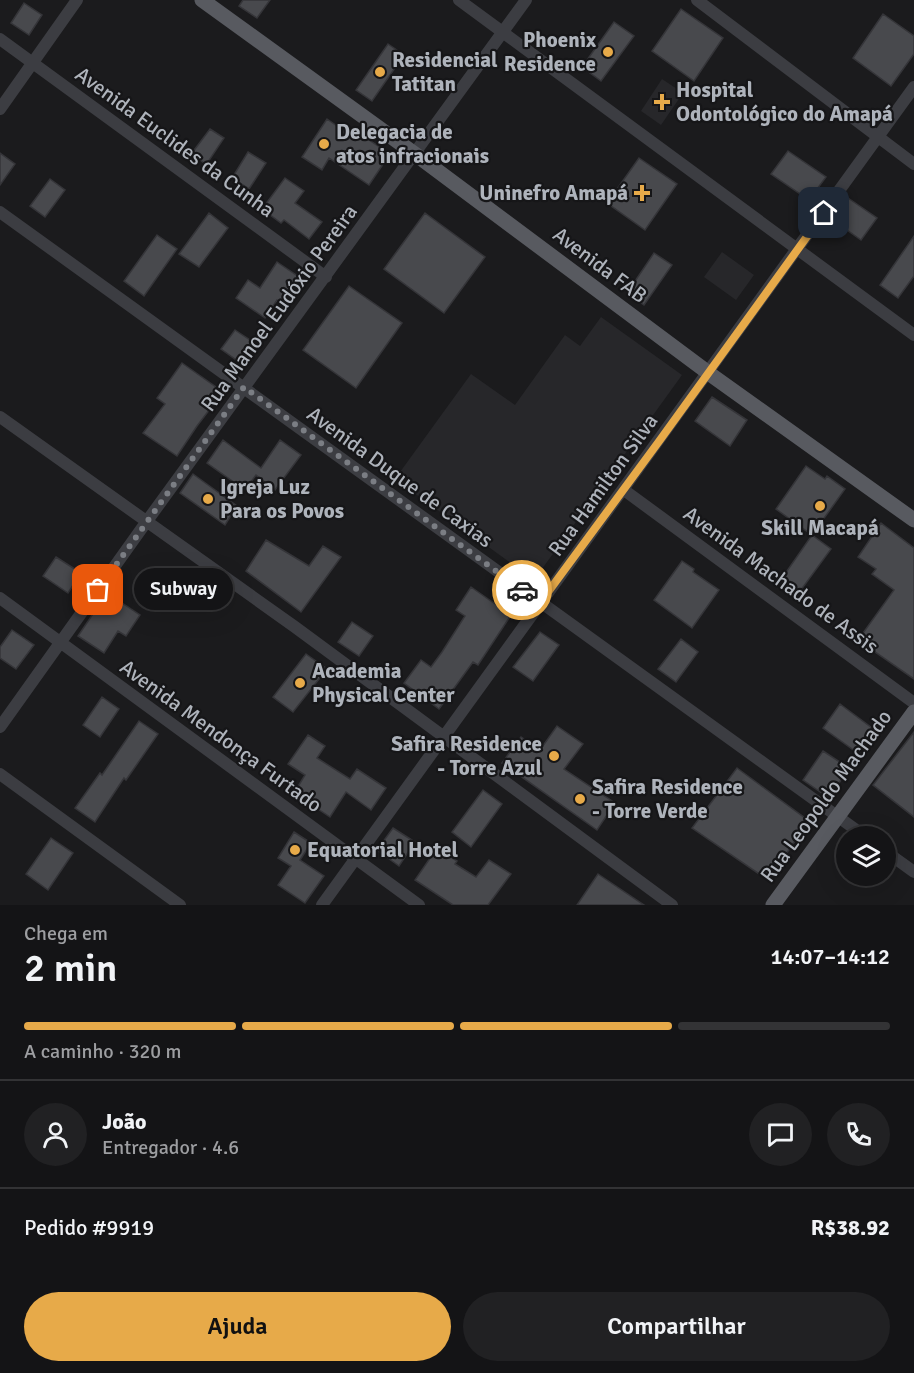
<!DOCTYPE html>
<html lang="pt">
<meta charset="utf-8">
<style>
body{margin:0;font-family:Signika,sans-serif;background:#212123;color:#f1f3f6;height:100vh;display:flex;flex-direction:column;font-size:22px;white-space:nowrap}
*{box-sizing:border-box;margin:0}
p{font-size:20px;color:#9d9ea1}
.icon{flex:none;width:33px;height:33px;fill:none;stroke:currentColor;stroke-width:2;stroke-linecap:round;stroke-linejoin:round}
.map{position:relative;height:905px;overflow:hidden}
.sheet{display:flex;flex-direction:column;background:#141416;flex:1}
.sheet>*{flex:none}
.tools{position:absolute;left:836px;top:826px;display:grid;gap:12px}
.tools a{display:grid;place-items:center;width:60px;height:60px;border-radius:50%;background:#141416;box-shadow:0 6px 24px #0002,0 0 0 2px #333335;font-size:30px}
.pin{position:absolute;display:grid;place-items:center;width:51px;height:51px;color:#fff;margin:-26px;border-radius:12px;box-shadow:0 3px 9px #0006}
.courier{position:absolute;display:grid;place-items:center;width:60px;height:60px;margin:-30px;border:4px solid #e7aa49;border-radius:50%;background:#fff;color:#222;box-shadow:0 2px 8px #0007}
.bubble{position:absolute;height:42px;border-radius:21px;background:#141416;box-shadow:0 6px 24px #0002,0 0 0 2px #333335;font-size:20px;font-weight:600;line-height:42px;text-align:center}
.headline em{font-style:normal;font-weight:600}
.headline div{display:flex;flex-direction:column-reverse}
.headline{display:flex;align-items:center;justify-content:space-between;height:102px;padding:0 24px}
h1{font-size:39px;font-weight:600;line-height:45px}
.bar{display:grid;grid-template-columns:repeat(4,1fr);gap:9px 6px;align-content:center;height:72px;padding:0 24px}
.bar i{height:8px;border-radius:4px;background:#333335}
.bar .active{background:#e7aa49}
.bar p{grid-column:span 4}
.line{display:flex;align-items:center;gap:15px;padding:0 24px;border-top:2px solid #333335}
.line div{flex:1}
.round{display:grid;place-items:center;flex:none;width:63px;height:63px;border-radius:32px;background:#212123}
.action{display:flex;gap:12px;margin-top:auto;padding:12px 24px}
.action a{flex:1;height:69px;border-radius:36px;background:#e7aa49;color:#111;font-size:24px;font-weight:600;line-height:69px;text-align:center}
.action a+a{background:#212123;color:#f1f3f6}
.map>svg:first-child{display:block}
.built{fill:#27272a}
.building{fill:#48494d;stroke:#353539;stroke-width:1.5}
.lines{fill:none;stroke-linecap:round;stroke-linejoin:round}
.minor{stroke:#3c3d42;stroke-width:12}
.major{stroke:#585a60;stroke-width:15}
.done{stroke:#7b7e84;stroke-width:6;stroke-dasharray:0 10.8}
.route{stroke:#e7aa49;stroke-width:8}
.poi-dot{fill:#e7aa49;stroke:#161618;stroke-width:2}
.labels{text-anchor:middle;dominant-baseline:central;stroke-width:4.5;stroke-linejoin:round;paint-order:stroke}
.poi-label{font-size:21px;font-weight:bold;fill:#aeb3bb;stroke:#161618;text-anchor:start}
.street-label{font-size:21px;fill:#aeb3bb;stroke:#161618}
</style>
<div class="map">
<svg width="914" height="905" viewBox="0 0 914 905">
<rect width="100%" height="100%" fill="#1b1b1d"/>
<path class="built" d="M662,79L683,93L661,125L641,111Z
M722,252L754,275L736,300L704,277Z
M601,317L682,375L534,580L395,479L471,374L515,405L565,335L580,346Z"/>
<path class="building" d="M243,0H270L257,18L239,6Z
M24,3L42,15L29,35L11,23Z
M681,9L723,38L694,81L652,51Z
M883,14L914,36V54L891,86L853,58Z
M614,22L634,36L601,81L582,67Z
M388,44L404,55L372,101L356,90Z
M327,119L347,133L351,128L390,154L369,185L329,158L322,170L302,157Z
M210,129L224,138L206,165L192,153Z
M788,151L826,177L809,200L771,174Z
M248,152L266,163L249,189L232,178Z
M0,153L15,164L0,185Z
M639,158L677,184L645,230L607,203Z
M285,178L304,191L295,203L322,222L309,239L284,220L281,223L262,209Z
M50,179L65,190L45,217L30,206Z
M848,198L877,218L861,240L833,220Z
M209,213L228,228L199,267L179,254Z
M425,213L485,257L444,313L384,269Z
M157,235L177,249L144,296L124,281Z
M914,236V276L898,298L880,285Z
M654,253L672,265L644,305L627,293Z
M277,262L302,279L284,305L277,300L265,318L236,298L248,280L260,288Z
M349,286L402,323L356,388L303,350Z
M235,330L256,344L242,364L221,349Z
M182,363L223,392L197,426L177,456L143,433L165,404L157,398Z
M712,397L747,420L730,446L695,421Z
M223,440L261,468L280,440L301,455L275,490L256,475L245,490L207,463Z
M806,466L825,479L827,476L845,489L812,535L776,509Z
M193,474L237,506L225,525L180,493Z
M881,523L914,548V679L858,640L894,590L872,574L876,569L858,557Z
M812,535L831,549L798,594L780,581Z
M266,540L309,566L323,546L341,557L301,612L246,571Z
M56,557L81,573L68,593L43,576Z
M682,561L694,569L693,572L719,590L692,628L654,600Z
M471,587L511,615L478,665L473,662L439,709L404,683L421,660L431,667L442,652L465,616L456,610Z
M107,593L140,615L126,636L118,631L104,653L78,636Z
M352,622L373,636L359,656L338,642Z
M12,630L34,645L16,669L0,658V647Z
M540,632L559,645L533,681L513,667Z
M681,639L698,652L676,682L658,669Z
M306,654L327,669L293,712L273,697Z
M102,697L119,709L100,737L83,725Z
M840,704L876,731L859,754L823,728Z
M139,721L158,734L126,780L124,778L95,822L75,808L100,773L102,775Z
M557,726L583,744L564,769L615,803L597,830L502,763L521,737L540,750Z
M914,732V817L873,785Z
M308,735L325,746L317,758L350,779L357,769L386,788L371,810L346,792L330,817L294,793L305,775L288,764Z
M823,751L849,768L829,798L803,780Z
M737,768L809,821L768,880L692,828Z
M483,790L502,804L471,847L452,832Z
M393,828L415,842L399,866L377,850Z
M294,832L311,843L300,860L324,876L305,903L278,885L291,866L278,858Z
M51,838L73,853L48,890L26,874Z
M437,848L457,861L455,864L476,877L489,860L511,874L488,905H453L415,880Z
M598,874L644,905H577Z"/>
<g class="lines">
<path class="minor" d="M459,0L914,335
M697,0L914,164
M0,39L326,277
M0,109L77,0
M0,212L866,837
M0,417L295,627L672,905
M624,490L914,703
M0,598L419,905
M0,727L147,521L526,0
M0,774L180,905
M885,851L914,872
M322,905L914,87"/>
<path class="major" d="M202,0L415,154L714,377L914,520
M773,905L914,712"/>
</g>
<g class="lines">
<path class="done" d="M98,590L244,387L522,590"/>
<path class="route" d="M522,590L540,603L660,440L824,213"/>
</g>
<g class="poi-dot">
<circle cx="608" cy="52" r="6"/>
<circle cx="380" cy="72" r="6"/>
<path d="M659 93h6v6h6v6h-6v6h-6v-6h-6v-6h6z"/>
<circle cx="324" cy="144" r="6"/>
<path d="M639 184h6v6h6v6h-6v6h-6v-6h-6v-6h6z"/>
<circle cx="208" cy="499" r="6"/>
<circle cx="820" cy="506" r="6"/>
<circle cx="300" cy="683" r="6"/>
<circle cx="554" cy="756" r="6"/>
<circle cx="580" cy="799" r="6"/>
<circle cx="295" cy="850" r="6"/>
</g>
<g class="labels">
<g class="poi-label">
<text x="596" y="40" text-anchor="end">Phoenix<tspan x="596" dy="24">Residence</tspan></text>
<text x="392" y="60">Residencial<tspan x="392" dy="24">Tatitan</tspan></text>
<text x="676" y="90">Hospital<tspan x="676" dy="24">Odontológico do Amapá</tspan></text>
<text x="336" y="132">Delegacia de<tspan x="336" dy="24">atos infracionais</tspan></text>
<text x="628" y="193" text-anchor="end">Uninefro Amapá</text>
<text x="220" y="487">Igreja Luz<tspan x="220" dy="24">Para os Povos</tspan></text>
<text x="820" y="528" text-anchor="middle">Skill Macapá</text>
<text x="312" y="671">Academia<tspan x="312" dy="24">Physical Center</tspan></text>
<text x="542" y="744" text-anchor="end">Safira Residence<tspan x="542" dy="24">- Torre Azul</tspan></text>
<text x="592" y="787">Safira Residence<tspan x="592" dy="24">- Torre Verde</tspan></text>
<text x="307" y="850">Equatorial Hotel</text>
</g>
<g class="street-label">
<text transform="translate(175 142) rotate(36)">Avenida Euclides da Cunha</text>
<text transform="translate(600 265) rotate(37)">Avenida FAB</text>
<text transform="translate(279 308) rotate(-54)">Rua Manoel Eudóxio Pereira</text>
<text transform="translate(400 477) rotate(36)">Avenida Duque de Caxias</text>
<text transform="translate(603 485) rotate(-54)">Rua Hamilton Silva</text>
<text transform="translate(781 580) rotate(36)">Avenida Machado de Assis</text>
<text transform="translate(221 736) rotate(36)">Avenida Mendonça Furtado</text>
<text transform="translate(826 796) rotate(-54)">Rua Leopoldo Machado</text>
</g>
</g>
</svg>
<div class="tools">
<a><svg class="icon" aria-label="layers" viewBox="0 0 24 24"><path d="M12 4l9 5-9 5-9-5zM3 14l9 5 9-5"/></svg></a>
</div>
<div class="pin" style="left:98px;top:590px;background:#ea580c"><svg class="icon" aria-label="bag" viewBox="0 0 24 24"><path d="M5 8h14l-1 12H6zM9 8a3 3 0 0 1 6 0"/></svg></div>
<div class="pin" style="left:824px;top:213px;background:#1f2937"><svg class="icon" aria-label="home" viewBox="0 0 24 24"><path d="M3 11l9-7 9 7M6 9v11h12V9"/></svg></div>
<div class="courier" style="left:522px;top:590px"><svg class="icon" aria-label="car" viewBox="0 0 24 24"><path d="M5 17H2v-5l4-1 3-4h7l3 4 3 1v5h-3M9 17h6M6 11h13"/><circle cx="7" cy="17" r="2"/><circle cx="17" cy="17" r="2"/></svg></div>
<div class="bubble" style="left:134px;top:568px;width:99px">Subway</div>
</div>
<section class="sheet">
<div class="headline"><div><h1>2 min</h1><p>Chega em</p></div><em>14:07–14:12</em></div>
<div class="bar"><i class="active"></i><i class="active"></i><i class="active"></i><i></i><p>A caminho · 320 m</p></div>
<div class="line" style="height:108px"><a class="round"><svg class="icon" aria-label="person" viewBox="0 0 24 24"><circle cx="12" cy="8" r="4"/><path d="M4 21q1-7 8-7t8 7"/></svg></a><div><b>João</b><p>Entregador · 4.6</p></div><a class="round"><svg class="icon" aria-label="chat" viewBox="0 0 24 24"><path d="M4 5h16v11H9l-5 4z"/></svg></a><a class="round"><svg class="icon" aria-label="phone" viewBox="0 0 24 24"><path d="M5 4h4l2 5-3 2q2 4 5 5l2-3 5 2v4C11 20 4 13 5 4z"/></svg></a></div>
<div class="line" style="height:78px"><div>Pedido #9919</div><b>R$38.92</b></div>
<div class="action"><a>Ajuda</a><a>Compartilhar</a></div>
</section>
